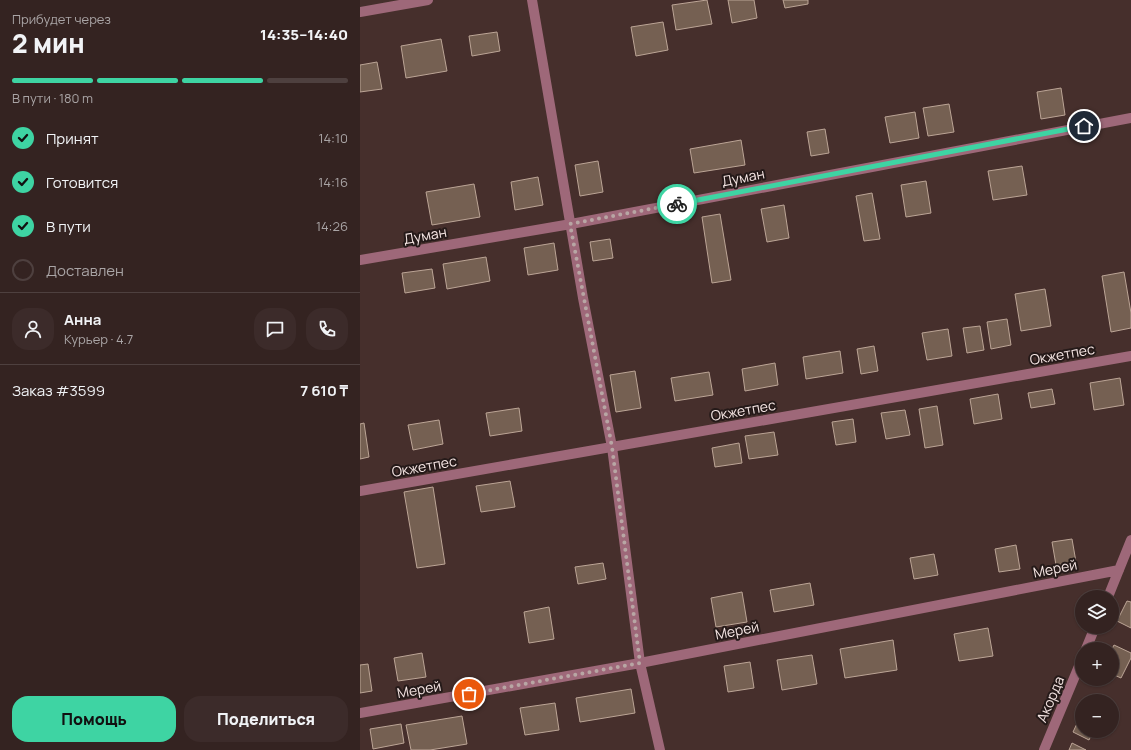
<!DOCTYPE html>
<html lang="ru">
<meta charset="utf-8">
<style>
body{margin:0;font-family:Manrope,sans-serif;background:#3c2b2a;color:#f1f3f6;height:100vh;display:flex;flex-direction:column;font-size:15px;white-space:nowrap}
*{box-sizing:border-box;margin:0}
p{font-size:13px;color:#a9a4a5}
.icon{flex:none;width:22px;height:22px;fill:none;stroke:currentColor;stroke-width:2;stroke-linecap:round;stroke-linejoin:round}
.map{position:relative;flex:1;overflow:hidden}
.side{display:flex;flex-direction:column;background:#342321;width:360px}
.side>*{flex:none}
.controls{position:absolute;left:715px;top:590px;display:grid;gap:8px}
.controls a{display:grid;place-items:center;width:44px;height:44px;border-radius:50%;background:#342321;box-shadow:0 1px 3px #0004,0 0 0 1px #4e403f;font-size:20px}
.pin{position:absolute;display:grid;place-items:center;width:34px;height:34px;color:#fff;margin:-17px;border:2px solid #fff;border-radius:50%;box-shadow:0 1px 4px #0007}
.courier{position:absolute;display:grid;place-items:center;width:40px;height:40px;margin:-20px;border:3px solid #3ed4a3;border-radius:50%;background:#fff;color:#222;box-shadow:0 1px 5px #0007}
.summary em{font-style:normal;font-weight:800}
.summary div{display:flex;flex-direction:column-reverse}
.summary{display:flex;align-items:center;justify-content:space-between;height:68px;padding:0 12px}
h1{font-size:26px;font-weight:800;line-height:30px}
.bar{display:grid;grid-template-columns:repeat(4,1fr);gap:6px 4px;align-content:center;height:48px;padding:0 12px}
.bar i{height:5px;border-radius:3px;background:#4e403f}
.bar .on{background:#3ed4a3}
.bar p{grid-column:span 4}
.line{display:flex;align-items:center;gap:10px;padding:0 12px;border-top:1px solid #4e403f}
.line div{flex:1}
.round{display:grid;place-items:center;flex:none;width:42px;height:42px;border-radius:16px;background:#3c2b2a}
ol{padding:0 12px;list-style:none}
li{display:flex;align-items:center;gap:12px;height:44px}
li p{margin-inline-start:auto}
li .icon{padding:4px;border-radius:50%;background:#3ed4a3;color:#111;stroke-width:4}
li:last-child{color:#a9a4a5}
li i{width:22px;height:22px;border:2px solid #4e403f;border-radius:50%}
.action{display:flex;gap:8px;margin-top:auto;padding:8px 12px}
.action a{flex:1;height:46px;border-radius:16px;background:#3ed4a3;color:#111;font-size:16px;font-weight:800;line-height:46px;text-align:center}
.action a+a{background:#3c2b2a;color:#f1f3f6}
main{display:flex;flex:1;min-height:0}
.map>svg:first-child{display:block}
.building{fill:#756052;stroke:#bca596}
.lines{fill:none;stroke-linecap:round;stroke-linejoin:round}
.minor{stroke:#9e6879;stroke-width:10}
.done{stroke:#b8a6a4;stroke-width:4;stroke-dasharray:0 7.2}
.route{stroke:#3ed4a3;stroke-width:5}
.labels{text-anchor:middle;dominant-baseline:central;stroke-width:4;stroke-linejoin:round;paint-order:stroke}
.street-label{font-size:14px;fill:#f6e6e4;stroke:#251a19}
</style>
<main>
<section class="side">
<div class="summary"><div><h1>2 мин</h1><p>Прибудет через</p></div><em>14:35–14:40</em></div>
<div class="bar"><i class="on"></i><i class="on"></i><i class="on"></i><i></i><p>В пути · 180 m</p></div>
<ol>
<li><svg class="icon" aria-label="check" viewBox="0 0 24 24"><path d="M5 12l5 5 9-10"/></svg>Принят<p>14:10</p></li>
<li><svg class="icon" aria-label="check" viewBox="0 0 24 24"><path d="M5 12l5 5 9-10"/></svg>Готовится<p>14:16</p></li>
<li><svg class="icon" aria-label="check" viewBox="0 0 24 24"><path d="M5 12l5 5 9-10"/></svg>В пути<p>14:26</p></li>
<li><i></i>Доставлен</li>
</ol>
<div class="line" style="height:72px"><a class="round"><svg class="icon" aria-label="person" viewBox="0 0 24 24"><circle cx="12" cy="8" r="4"/><path d="M4 21q1-7 8-7t8 7"/></svg></a><div><b>Анна</b><p>Курьер · 4.7</p></div><a class="round"><svg class="icon" aria-label="chat" viewBox="0 0 24 24"><path d="M4 5h16v11H9l-5 4z"/></svg></a><a class="round"><svg class="icon" aria-label="phone" viewBox="0 0 24 24"><path d="M5 4h4l2 5-3 2q2 4 5 5l2-3 5 2v4C11 20 4 13 5 4z"/></svg></a></div>
<div class="line" style="height:52px"><div>Заказ #3599</div><b>7 610 ₸</b></div>
<div class="action"><a>Помощь</a><a>Поделиться</a></div>
</section>
<div class="map">
<svg width="771" height="750" viewBox="0 0 771 750">
<rect width="100%" height="100%" fill="#462f2c"/>
<path class="building" d="M347,0L352,24L316,30L312,5Z
M368,0H394L397,18L372,23Z
M423,0H448V4L425,8Z
M303,22L308,50L276,56L271,27Z
M137,32L140,51L112,56L109,36Z
M81,39L87,71L46,78L41,46Z
M17,62L22,89L0,92V65Z
M701,88L705,115L681,119L677,92Z
M589,104L594,132L568,136L563,108Z
M555,112L559,138L530,143L525,117Z
M465,129L469,153L451,156L447,132Z
M381,140L385,165L334,173L330,149Z
M238,161L243,192L220,196L215,165Z
M662,166L667,195L633,200L628,171Z
M178,177L183,205L155,210L151,182Z
M566,181L571,213L546,217L541,185Z
M114,184L120,217L72,225L66,192Z
M512,193L520,239L504,241L496,196Z
M424,205L429,238L407,242L401,209Z
M360,214L371,280L352,283L342,217Z
M250,239L253,258L233,261L230,242Z
M194,243L198,270L168,275L164,248Z
M126,257L130,281L87,289L83,264Z
M72,269L75,288L45,293L42,273Z
M764,272L771,313V328L751,332L742,276Z
M685,289L691,326L661,331L655,294Z
M647,319L651,345L631,349L627,322Z
M620,326L624,350L607,353L603,328Z
M588,329L592,356L567,360L562,333Z
M514,346L518,371L501,374L497,349Z
M480,351L483,373L446,379L443,357Z
M415,363L418,385L385,391L382,369Z
M275,371L281,408L256,412L250,375Z
M349,372L353,395L315,401L311,378Z
M760,378L764,405L734,410L730,383Z
M692,389L695,404L671,408L668,393Z
M638,394L642,419L614,424L610,399Z
M577,406L583,445L565,448L559,409Z
M159,408L162,431L130,436L126,413Z
M545,410L550,435L526,439L521,413Z
M493,419L496,442L476,445L472,422Z
M79,420L83,444L53,450L48,425Z
M4,423L9,457L0,459V424Z
M414,432L418,455L389,459L385,436Z
M379,443L382,463L355,467L352,448Z
M150,481L155,507L121,512L116,486Z
M73,487L85,564L57,568L44,492Z
M712,539L716,562L696,565L692,542Z
M656,545L660,569L639,572L635,549Z
M574,554L578,575L554,579L550,558Z
M243,563L246,579L218,584L215,567Z
M450,583L454,605L414,612L410,590Z
M382,592L387,622L356,627L351,598Z
M767,601L771,602V628L757,621Z
M189,607L194,639L169,643L164,612Z
M628,628L633,656L599,661L594,634Z
M533,640L537,670L485,678L480,649Z
M754,645L771,653V658L761,678L752,674V649Z
M62,653L66,677L38,681L34,658Z
M452,655L457,684L422,690L417,660Z
M390,662L394,688L368,692L364,666Z
M8,664L12,691L0,693V665Z
M271,689L275,713L220,722L216,698Z
M195,703L199,730L165,735L160,708Z
M722,713V731H733L729,740L713,732Z
M102,716L107,744L70,750H51L46,725Z
M41,724L44,743L13,749L10,729Z
M712,743L726,750H709Z"/>
<g class="lines">
<path class="minor" d="M172,0L223,298L252,447L280,663L300,750
M0,12L68,0
M0,260L211,224L771,118
M0,491L771,356
M748,597L771,540
M726,649L735,627
M0,713L280,663L759,570
M684,750L722,659"/>
</g>
<g class="lines">
<path class="done" d="M109,694L280,663L252,447L210,224L317,204"/>
<path class="route" d="M317,204L724,126"/>
</g>
<g class="labels">
<g class="street-label">
<text transform="translate(383 177) rotate(-11)">Думан</text>
<text transform="translate(65 235) rotate(-10)">Думан</text>
<text transform="translate(702 354) rotate(-10)">Окжетпес</text>
<text transform="translate(383 410) rotate(-10)">Окжетпес</text>
<text transform="translate(64 466) rotate(-10)">Окжетпес</text>
<text transform="translate(695 568) rotate(-11)">Мерей</text>
<text transform="translate(377 630) rotate(-11)">Мерей</text>
<text transform="translate(59 689) rotate(-10)">Мерей</text>
<text transform="translate(690 699) rotate(-67)">Акорда</text>
</g>
</g>
</svg>
<div class="controls">
<a><svg class="icon" aria-label="layers" viewBox="0 0 24 24"><path d="M12 4l9 5-9 5-9-5zM3 14l9 5 9-5"/></svg></a>
<a>+</a>
<a>−</a>
</div>
<div class="pin" style="left:109px;top:694px;background:#ea580c"><svg class="icon" aria-label="bag" viewBox="0 0 24 24"><path d="M5 8h14l-1 12H6zM9 8a3 3 0 0 1 6 0"/></svg></div>
<div class="pin" style="left:724px;top:126px;background:#1f2937"><svg class="icon" aria-label="home" viewBox="0 0 24 24"><path d="M3 11l9-7 9 7M6 9v11h12V9"/></svg></div>
<div class="courier" style="left:317px;top:204px"><svg class="icon" aria-label="bike" viewBox="0 0 24 24"><circle cx="6" cy="16" r="4"/><circle cx="18" cy="16" r="4"/><path d="M6 16l4-8h5l3 8M10 8l3 8H6M13 5h3"/></svg></div>
</div>
</main>
